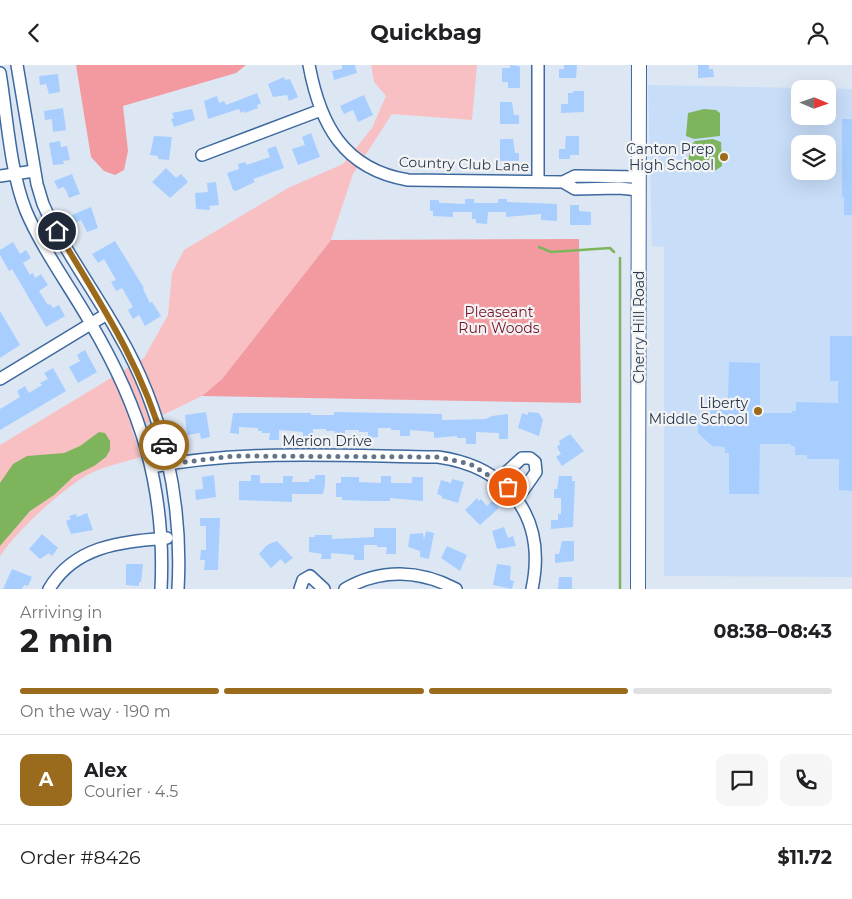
<!DOCTYPE html>
<meta charset="utf-8">
<style>
body{margin:0;font-family:Montserrat,sans-serif;background:#f6f6f6;color:#202124;height:100vh;display:flex;flex-direction:column;font-size:19px;white-space:nowrap}
*{box-sizing:border-box;margin:0}
p{font-size:16px;color:#757577}
.icon{flex:none;width:28px;height:28px;fill:none;stroke:currentColor;stroke-width:2;stroke-linecap:round;stroke-linejoin:round}
.map{position:relative;height:524px;overflow:hidden}
.sheet{display:flex;flex-direction:column;background:#fff;flex:1}
.sheet>*{flex:none}
.needle{width:32px;rotate:92deg}
.fabs{position:absolute;left:791px;top:15px;display:grid;gap:10px}
.fabs a{display:grid;place-items:center;width:45px;height:45px;border-radius:10px;background:#fff;box-shadow:0 5px 20px #0002;font-size:25px}
.pin{position:absolute;display:grid;place-items:center;width:42px;height:42px;color:#fff;margin:-21px;border:2px solid #fff;border-radius:50%;box-shadow:0 1px 5px #0007}
.courier{position:absolute;display:grid;place-items:center;width:50px;height:50px;margin:-25px;border:4px solid #9a6b1c;border-radius:50%;background:#fff;color:#222;box-shadow:0 1px 6px #0007}
.summary em{font-style:normal;font-weight:700}
.summary div{display:flex;flex-direction:column-reverse}
.summary{display:flex;align-items:center;justify-content:space-between;height:85px;padding:0 20px}
h1{font-size:32px;font-weight:700;line-height:38px}
.bar{display:grid;grid-template-columns:repeat(4,1fr);gap:8px 5px;align-content:center;height:60px;padding:0 20px}
.bar i{height:6px;border-radius:4px;background:#e0e0e0}
.bar .active{background:#9a6b1c}
.bar p{grid-column:span 4}
.line{display:flex;align-items:center;gap:12px;padding:0 20px;border-top:1px solid #e0e0e0}
.line div{flex:1}
.round{display:grid;place-items:center;flex:none;width:52px;height:52px;border-radius:10px;background:#f6f6f6}
header{display:flex;justify-content:space-between;align-items:center;height:65px;padding:0 20px;background:#fff;font-size:22px;font-weight:700}
.map>svg:first-child{display:block}
.built{fill:#c8ddf8;fill-rule:evenodd}
.green{fill:#f8c0c3}
.forest{fill:#f39aa1}
.water{fill:#7eb55c}
.lines{fill:none;stroke-linecap:round;stroke-linejoin:round}
.stream{stroke:#7eb55c;stroke-width:2.5}
.building{fill:#a7ceff}
.minor-casing{stroke:#3e699f;stroke-width:14}
.major-casing{stroke:#3e699f;stroke-width:16}
.minor{stroke:#fff;stroke-width:11}
.major{stroke:#fff;stroke-width:14}
.done{stroke:#657589;stroke-width:5;stroke-dasharray:0 9}
.route{stroke:#9a6b1c;stroke-width:6}
.poi-dot{fill:#9a6b1c;stroke:#f3f3f3;stroke-width:2}
.labels{text-anchor:middle;dominant-baseline:central;stroke-width:4.5;stroke-linejoin:round;paint-order:stroke}
.poi-label{font-size:14px;fill:#253850;stroke:#f3f3f3;text-anchor:end}
.street-label{font-size:14px;fill:#253850;stroke:#f3f3f3}
.park-label{font-size:14px;fill:#751228;stroke:#f3f3f3}
</style>
<header><svg class="icon" aria-label="back" viewBox="0 0 24 24"><path d="M15 5l-7 7 7 7"/></svg>Quickbag<svg class="icon" aria-label="person" viewBox="0 0 24 24"><circle cx="12" cy="8" r="4"/><path d="M4 21q1-7 8-7t8 7"/></svg></header>
<div class="map">
<svg width="852" height="524" viewBox="0 0 852 524">
<rect width="100%" height="100%" fill="#dde7f3"/>
<path class="built" d="M648,20L852,24V512L664,511V182L652,181ZM800,24H828V51H800ZM800,79H828V106H800Z"/>
<path class="green" d="M371,0H477L472,55L392,49L353,109L331,175L222,314L202,331L132,365L141,392C121,398 99,402 82,413C55,431 19,464 0,491V380L144,293L168,250L172,208L184,185L288,123L343,99L372,63L386,31L374,17Z"/>
<path class="forest" d="M76,0H246L236,8L123,41L128,86L124,105L115,110L104,106L91,92Z
M579,174L581,338L202,331L222,314L331,175Z"/>
<path class="water" d="M704,44L716,45L720,48V71L694,74L686,71L688,48Z
M713,74L721,77L722,101L713,107L688,99L690,81L695,76Z
M99,367L105,368L110,376V385L106,392L94,401L74,411L54,430L30,446L0,481V418L13,399L27,391L64,388L80,381Z"/>
<g class="lines">
<path class="stream" d="M539,182L551,187L610,183L614,187
M620,524V193"/>
</g>
<path class="building" d="M342,0H355L357,8L334,15L332,6L342,4Z
M510,0L519,1L520,3V23H508V17H502V3H510Z
M564,0H577L576,13H559V4H564Z
M698,0H709V4H713L714,12L698,13Z
M58,9L60,27L49,29L46,19L40,20L39,11Z
M284,12L285,15L290,14L298,32L289,36L287,30L273,32L268,19Z
M573,26H584V47L561,48V39H568V28H573Z
M257,28L261,38L257,40L258,43L245,48L244,46L241,48L239,44L208,54L204,36L217,31L219,38L224,36L226,40Z
M364,30L373,50L358,57L353,45L344,49L340,41Z
M500,37H512L514,50H519V59H500Z
M63,43L66,65L53,67L52,54L45,55L44,46Z
M192,44L195,55L174,62L171,54L174,53L172,48Z
M842,54H852V150H844V132H842Z
M311,68L320,92L298,100L292,84L305,80L302,72Z
M154,71L172,72L169,95L158,94V91L150,90Z
M566,71H579V90H570V94H559V84H565Z
M500,74H513L515,88H519V96H500Z
M60,76L61,82L67,81L70,95L63,96L64,99L53,100L49,78Z
M276,81L284,103L253,114L255,117L236,126L233,125L227,108L239,104L238,99L245,97L247,100L270,92L267,84Z
M166,103L176,113L181,109L188,117L170,133L152,117Z
M72,109L80,129L69,133L66,125L63,122L58,124L54,116Z
M216,117L219,140L209,141L210,145L196,144L195,128L208,127L207,118Z
M465,134H474V138H498V134H507V137L557,139V156L541,155V149L506,152V147H488L487,159L476,158V154H472V147H453V152L433,151V146H430V135H439V138H444L465,139Z
M570,140H579V146L591,147V160H570Z
M91,142L98,163L87,167L81,155L75,158L72,150Z
M115,176L144,223L143,224L150,238L152,237L161,251L145,261L139,250L133,254L128,245L133,242L122,223L116,226L111,217L116,215L104,194L98,198L92,189Z
M13,177L20,189L26,185L31,193L23,198L30,210L33,208L35,213L41,209L48,220L39,226L48,240L50,239L53,243L59,240L65,251L46,262L12,204L9,206L0,190V185Z
M0,246L20,280L0,293Z
M830,271H852V426L839,425V394H807V390H795V381H791V379H760L759,429H729V388H725V382L712,381L698,368V359L712,345H725V338H728L729,297L760,298V348H792V346H796V337L838,338V316H830Z
M85,285L97,307L78,318L69,302L80,296L77,290Z
M53,303L66,326L0,365V344L20,332L17,326L25,321L29,328L42,320L40,318L48,314L44,308Z
M206,347L210,372L201,374L200,368L187,370L185,350Z
M334,347L442,349V355L486,354L492,351L508,349V374H499V368L476,367V379H466V373H457V371L434,373V367L410,365V371H400V365H391V363H378V372L368,373V367H359V365H345V373H335V366H326V364H313V373H303V367L279,365V375H269L270,368H262V366H258V363L239,362V369L230,368L233,348H311V350H334Z
M528,347L539,348L543,355L539,371L518,363L522,348L528,350Z
M570,369L584,386L562,401L556,392L561,389L557,382L560,379L559,376Z
M214,410L216,432L196,435L195,425L203,424L202,412Z
M251,410H260V418H283V411H293L292,417H309V414H315V410H325V420L323,429H292V437L239,435V416H251Z
M381,411H391V418H412V412H423V436L390,433V436H369L342,435V432H336V418H341V412H359V417L381,418Z
M559,411H572V416H575L573,462L551,464V455H558V449H561V433H554V424H557Z
M452,414L464,417L458,438L442,433V431L437,429L441,415L451,418Z
M477,433L479,436L481,434L487,441L492,436L499,443L480,460L465,445Z
M87,448L93,465L71,469L66,456L71,454L69,451L76,449L77,452Z
M200,453H220L218,505H204L205,495H200L201,485H206V461H200Z
M504,462L508,473L513,471L516,481L497,484L492,466Z
M374,463H396V489H386L387,482H377V480H364V495H354V490L331,488V494H321L322,489L309,487V472H315V470H332V474L374,472Z
M426,466L434,468L429,494L420,492V486L408,482L410,469L423,468L424,475Z
M42,469L58,483L52,491L49,488L40,494L29,484Z
M277,476L293,493L285,499L281,494L271,503L259,489L267,480Z
M562,476H574V496L555,498V489H559Z
M447,481L467,490L460,506L441,493Z
M126,499H143L141,517H139V521L126,520Z
M497,499L511,501L510,515L514,516L512,524L493,520Z
M12,504L32,512L28,521L24,520L22,524H3Z
M559,512H572V524H558Z"/>
<g class="lines">
<defs>
<path id="minor" d="M17,0L37,119L43,139C63,184 94,225 118,268C163,345 183,435 178,524
M309,0C320,59 343,104 408,115L563,117L575,111L639,112
M0,8C7,50 10,107 26,146C41,182 70,222 90,257C141,343 166,423 161,524
M202,90L321,45
M0,111L34,106
M538,116V0
M563,117L575,124L619,123L639,125
M0,314L107,249
M151,402C245,384 343,391 438,392C509,402 547,453 532,524
M498,415L522,393H530L535,397L536,407L517,434
M49,524C75,480 122,477 167,473
M300,524L303,515L310,511L324,524
M345,524C381,503 420,505 456,524"/>
<path id="major" d="M638,524L639,0"/>
</defs>
<use href="#minor" class="minor-casing"/>
<use href="#major" class="major-casing"/>
<use href="#minor" class="minor"/>
<use href="#major" class="major"/>
</g>
<g class="lines">
<path class="done" d="M164,380L169,399L234,391L438,392L470,399L508,422"/>
<path class="route" d="M57,166C99,236 142,300 164,380"/>
</g>
<g class="poi-dot">
<circle cx="724" cy="92" r="5"/>
<circle cx="758" cy="346" r="5"/>
</g>
<g class="labels">
<g class="poi-label">
<text x="714" y="84">Canton Prep<tspan x="714" dy="16">High School</tspan></text>
<text x="748" y="338">Liberty<tspan x="748" dy="16">Middle School</tspan></text>
</g>
<g class="street-label">
<text transform="translate(464 99) rotate(2)">Country Club Lane</text>
<text transform="translate(639 262) rotate(-90)">Cherry Hill Road</text>
<text x="327" y="376">Merion Drive</text>
</g>
<g class="park-label">
<text x="499" y="247">Pleaseant<tspan x="499" dy="16">Run Woods</tspan></text>
</g>
</g>
</svg>
<div class="fabs">
<a><svg class="needle" viewBox="-14 -14 28 28"><path d="M0-13l5 13h-10z" fill="#e53935"/><path d="M0 13l5-13h-10z" fill="#757577"/></svg></a>
<a><svg class="icon" aria-label="layers" viewBox="0 0 24 24"><path d="M12 4l9 5-9 5-9-5zM3 14l9 5 9-5"/></svg></a>
</div>
<div class="pin" style="left:508px;top:422px;background:#ea580c"><svg class="icon" aria-label="bag" viewBox="0 0 24 24"><path d="M5 8h14l-1 12H6zM9 8a3 3 0 0 1 6 0"/></svg></div>
<div class="pin" style="left:57px;top:166px;background:#1f2937"><svg class="icon" aria-label="home" viewBox="0 0 24 24"><path d="M3 11l9-7 9 7M6 9v11h12V9"/></svg></div>
<div class="courier" style="left:164px;top:380px"><svg class="icon" aria-label="car" viewBox="0 0 24 24"><path d="M5 17H2v-5l4-1 3-4h7l3 4 3 1v5h-3M9 17h6M6 11h13"/><circle cx="7" cy="17" r="2"/><circle cx="17" cy="17" r="2"/></svg></div>
</div>
<section class="sheet">
<div class="summary"><div><h1>2 min</h1><p>Arriving in</p></div><em>08:38–08:43</em></div>
<div class="bar"><i class="active"></i><i class="active"></i><i class="active"></i><i></i><p>On the way · 190 m</p></div>
<div class="line" style="height:90px"><b class="round" style="background:#9a6b1c;color:#fff">A</b><div><b>Alex</b><p>Courier · 4.5</p></div><a class="round"><svg class="icon" aria-label="chat" viewBox="0 0 24 24"><path d="M4 5h16v11H9l-5 4z"/></svg></a><a class="round"><svg class="icon" aria-label="phone" viewBox="0 0 24 24"><path d="M5 4h4l2 5-3 2q2 4 5 5l2-3 5 2v4C11 20 4 13 5 4z"/></svg></a></div>
<div class="line" style="height:65px"><div>Order #8426</div><b>$11.72</b></div>
</section>
